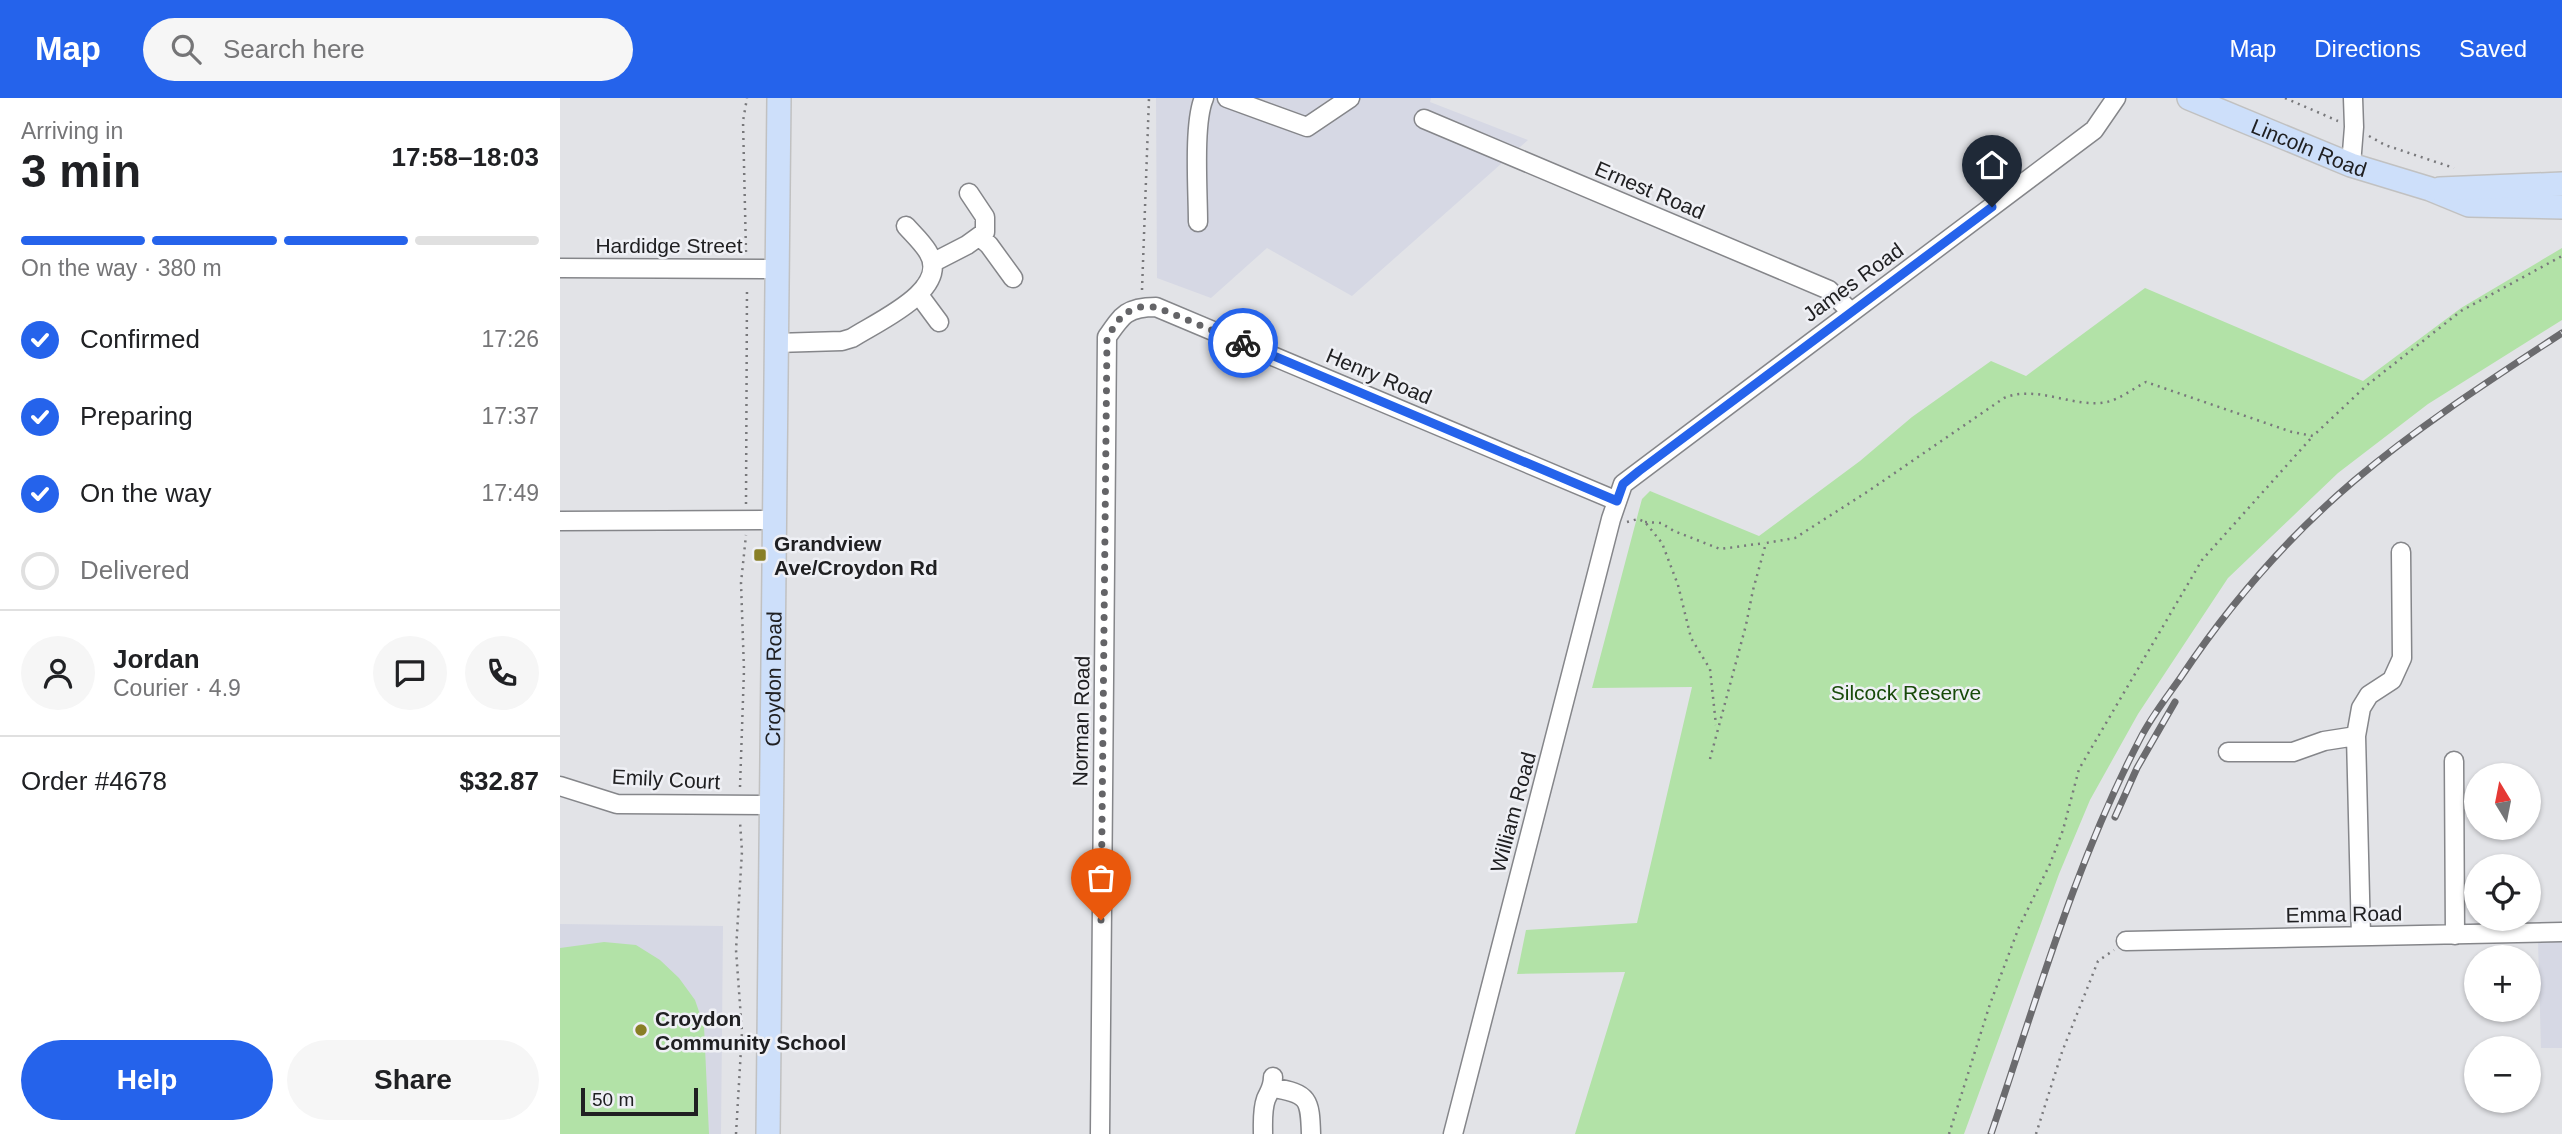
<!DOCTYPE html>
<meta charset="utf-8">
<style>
body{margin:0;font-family:Arial,sans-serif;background:#f6f6f6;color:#202124;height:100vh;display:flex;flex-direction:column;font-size:26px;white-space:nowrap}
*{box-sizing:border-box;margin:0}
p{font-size:23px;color:#757577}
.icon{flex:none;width:38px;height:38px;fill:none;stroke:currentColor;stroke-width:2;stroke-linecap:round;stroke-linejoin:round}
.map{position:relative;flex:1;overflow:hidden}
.sheet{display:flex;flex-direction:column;background:#fff;width:560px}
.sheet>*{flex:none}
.needle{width:46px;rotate:350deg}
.controls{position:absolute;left:1904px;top:665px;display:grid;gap:14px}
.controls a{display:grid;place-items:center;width:77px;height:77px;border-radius:50%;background:#fff;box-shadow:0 2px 5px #0004;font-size:35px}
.scale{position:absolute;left:21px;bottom:18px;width:117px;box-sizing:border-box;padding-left:7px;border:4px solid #202022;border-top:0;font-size:19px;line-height:24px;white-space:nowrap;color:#202022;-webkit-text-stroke:5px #eff0f5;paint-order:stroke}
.pin{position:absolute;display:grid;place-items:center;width:60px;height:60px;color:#fff;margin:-72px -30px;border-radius:50% 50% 50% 0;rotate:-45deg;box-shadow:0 0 7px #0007}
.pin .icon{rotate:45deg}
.courier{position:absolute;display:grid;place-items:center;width:70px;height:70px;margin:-35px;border:5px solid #2563eb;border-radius:50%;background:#fff;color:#222;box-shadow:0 2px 9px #0007}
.head em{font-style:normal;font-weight:700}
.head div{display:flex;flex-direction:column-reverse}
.head{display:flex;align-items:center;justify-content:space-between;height:119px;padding:0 21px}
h1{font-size:46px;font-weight:700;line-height:52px}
.bar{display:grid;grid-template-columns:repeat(4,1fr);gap:10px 7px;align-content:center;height:84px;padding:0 21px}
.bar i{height:9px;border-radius:5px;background:#e0e0e0}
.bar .on{background:#2563eb}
.bar p{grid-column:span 4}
.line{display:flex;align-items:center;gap:18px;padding:0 21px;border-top:2px solid #e0e0e0}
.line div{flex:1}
.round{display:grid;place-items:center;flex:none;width:74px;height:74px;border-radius:37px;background:#f6f6f6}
ol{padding:0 21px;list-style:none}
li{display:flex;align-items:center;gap:21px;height:77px}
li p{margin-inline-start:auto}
li .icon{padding:7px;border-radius:50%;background:#2563eb;color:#fff;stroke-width:4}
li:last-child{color:#757577}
li i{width:38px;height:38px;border:4px solid #e0e0e0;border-radius:50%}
.button{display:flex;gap:14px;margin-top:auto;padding:14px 21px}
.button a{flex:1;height:80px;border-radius:42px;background:#2563eb;color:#fff;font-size:28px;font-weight:700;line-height:80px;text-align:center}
.button a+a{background:#f6f6f6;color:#202124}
header{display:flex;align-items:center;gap:42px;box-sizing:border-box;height:98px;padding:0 35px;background:#2563eb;color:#fff}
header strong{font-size:33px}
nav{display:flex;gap:38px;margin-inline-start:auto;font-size:24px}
.search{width:490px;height:63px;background:#f6f6f6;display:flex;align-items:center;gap:18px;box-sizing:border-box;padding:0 24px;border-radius:38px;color:#757577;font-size:26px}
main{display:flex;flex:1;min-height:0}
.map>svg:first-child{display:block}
.built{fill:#d6d8e4}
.green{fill:#b2e2a7}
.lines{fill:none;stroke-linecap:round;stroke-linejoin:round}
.minor-casing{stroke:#85868a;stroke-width:21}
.major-casing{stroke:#c1c1c1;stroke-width:26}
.path{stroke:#78787b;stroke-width:2.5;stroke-dasharray:2 5;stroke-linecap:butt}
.minor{stroke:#fff;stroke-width:18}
.major{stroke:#cddffa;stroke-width:23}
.rail-casing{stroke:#6b6b6e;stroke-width:7}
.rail{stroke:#eff0f5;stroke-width:4.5;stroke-dasharray:13;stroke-linecap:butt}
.done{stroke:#646467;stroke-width:7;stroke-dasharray:0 12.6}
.route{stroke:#2563eb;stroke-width:9}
.poi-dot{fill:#897f26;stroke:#eff0f5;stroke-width:2.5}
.labels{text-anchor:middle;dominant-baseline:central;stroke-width:5;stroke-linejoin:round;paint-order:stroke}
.street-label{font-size:21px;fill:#202022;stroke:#eff0f5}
.poi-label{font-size:21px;font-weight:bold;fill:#202022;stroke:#eff0f5;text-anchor:start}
.park-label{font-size:21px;fill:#184a09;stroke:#eff0f5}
</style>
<header>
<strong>Map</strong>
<div class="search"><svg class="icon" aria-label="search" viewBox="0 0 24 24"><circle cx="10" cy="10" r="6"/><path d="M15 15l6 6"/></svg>Search here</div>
<nav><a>Map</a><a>Directions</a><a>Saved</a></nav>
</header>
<main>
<section class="sheet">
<div class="head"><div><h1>3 min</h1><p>Arriving in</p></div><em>17:58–18:03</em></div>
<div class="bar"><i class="on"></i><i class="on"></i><i class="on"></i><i></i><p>On the way · 380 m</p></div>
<ol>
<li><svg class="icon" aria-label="check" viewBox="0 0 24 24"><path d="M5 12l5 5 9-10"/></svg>Confirmed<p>17:26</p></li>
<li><svg class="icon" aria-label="check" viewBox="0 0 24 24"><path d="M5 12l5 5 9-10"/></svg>Preparing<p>17:37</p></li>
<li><svg class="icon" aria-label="check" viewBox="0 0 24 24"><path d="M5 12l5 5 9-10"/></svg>On the way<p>17:49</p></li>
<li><i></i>Delivered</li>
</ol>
<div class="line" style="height:126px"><a class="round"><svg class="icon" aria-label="person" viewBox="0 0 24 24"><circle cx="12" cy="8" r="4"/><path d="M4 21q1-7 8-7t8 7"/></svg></a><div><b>Jordan</b><p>Courier · 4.9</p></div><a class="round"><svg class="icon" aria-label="chat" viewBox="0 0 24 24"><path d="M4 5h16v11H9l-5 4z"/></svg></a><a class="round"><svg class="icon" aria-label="phone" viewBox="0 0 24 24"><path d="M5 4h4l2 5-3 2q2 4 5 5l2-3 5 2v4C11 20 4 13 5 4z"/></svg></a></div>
<div class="line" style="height:91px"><div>Order #4678</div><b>$32.87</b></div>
<div class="button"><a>Help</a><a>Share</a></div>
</section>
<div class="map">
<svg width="2002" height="1036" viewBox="0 0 2002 1036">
<rect width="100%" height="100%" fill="#e2e3e7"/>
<path class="built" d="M596,0H871L870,4L968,42L792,198L707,150L651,200L597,180Z
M0,826L163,828L161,1036H0Z
M1978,843H2002V950H1981Z"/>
<path class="green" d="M2002,150V222L1868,306L1778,375L1668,480L1578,616L1530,702L1499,776L1404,1036H1015L1065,874L957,876L966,832L1077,825L1132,589L1032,590L1079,412L1082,401L1090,393L1199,438L1300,363L1352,319L1431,263L1466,278L1585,190L1803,283L1901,210Z
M44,844L76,847L100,862L119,880L135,902L144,928L149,1036H0V850Z"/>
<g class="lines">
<defs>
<path id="minor" d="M667,0L747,29L790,0
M864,21L1269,192L1291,214
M1791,67L1794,29L1793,0
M638,124C638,94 633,25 644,0
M420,139L429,147L453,180
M372,165L407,147L425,134V119L409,95
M0,170L217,171
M359,197L379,224
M216,245L282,243L292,240C316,224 392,192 368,154C362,144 353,136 346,128
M0,423L215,422
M1668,654H1733L1764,643L1796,638
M1894,663L1895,837
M0,688L57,706L211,707
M1801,838L1796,638L1801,610L1809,597L1832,582L1842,560L1841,454
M1566,843L2002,834
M713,990C749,995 750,1002 751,1036
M540,1036L547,239C562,217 567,209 596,209L1057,403
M703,1036C703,1024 702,1012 706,1001C710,992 713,989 713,979
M893,1036L1051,421L1063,386L1534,32L1556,0"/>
<g id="major">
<path id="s1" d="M1629,0L1791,67L1870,91L1909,107L2002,109"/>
<path d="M1880,91L2002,86"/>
<path id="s2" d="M208,1036L219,0"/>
</g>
</defs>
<use href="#minor" class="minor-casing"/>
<use href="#major" class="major-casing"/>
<path class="path" d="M1725,0L1778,23
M1809,38L1825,47L1894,70
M186,154L183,23L187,0
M582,192L589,0
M186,406L187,189
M1067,424L1078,421L1085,424L1102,445L1118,487L1131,540L1150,571L1156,627
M1085,424L1101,425L1114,433L1160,451L1205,445
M1150,661L1186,527L1193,492L1206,445L1235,440L1307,394L1444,300C1477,286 1515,311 1547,304C1560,301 1574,290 1586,284L1732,334L1753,338L1806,288L1901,213L2002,158
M180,689L184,572L181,485L186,437
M176,1036L182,934L176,852L182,753L180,724
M1389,1036L1430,906L1459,829L1490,766L1503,732L1519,671L1642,462L1753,338
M1476,1036L1502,954L1538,863L1554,852"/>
<use href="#minor" class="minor"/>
<use href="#major" class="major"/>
<defs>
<path id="rail" d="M1555,719L1577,670L1615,604
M1431,1036C1476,904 1515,765 1580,641C1591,619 1607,599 1621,579C1669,507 1729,438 1795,382C1860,327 1932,281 2002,235"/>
</defs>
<use href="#rail" class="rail-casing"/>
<use href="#rail" class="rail"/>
</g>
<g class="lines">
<path class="done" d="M541,822L547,239L563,216L580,209H596L683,245"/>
<path class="route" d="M683,245L1057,403L1063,386L1079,373L1432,109"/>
</g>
<g class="poi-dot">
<rect x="193" y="450" width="14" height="14" rx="3.5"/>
<circle cx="81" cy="932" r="7"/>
</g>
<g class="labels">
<g class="street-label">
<text stroke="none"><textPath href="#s1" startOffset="130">Lincoln Road</textPath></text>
<text transform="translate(1090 92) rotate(23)">Ernest Road</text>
<text x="109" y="147">Hardidge Street</text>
<text transform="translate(1293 184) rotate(-36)">James Road</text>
<text transform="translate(819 278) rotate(23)">Henry Road</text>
<text stroke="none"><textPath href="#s2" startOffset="455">Croydon Road</textPath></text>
<text transform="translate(521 623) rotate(-89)">Norman Road</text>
<text transform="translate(106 681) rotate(3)">Emily Court</text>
<text transform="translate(953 714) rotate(-75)">William Road</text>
<text transform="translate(1784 816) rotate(-1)">Emma Road</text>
</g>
<g class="poi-label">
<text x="214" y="445">Grandview<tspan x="214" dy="24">Ave/Croydon Rd</tspan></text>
<text x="95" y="920">Croydon<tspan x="95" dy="24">Community School</tspan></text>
</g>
<g class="park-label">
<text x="1346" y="594">Silcock Reserve</text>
</g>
</g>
</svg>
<div class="controls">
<a><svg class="needle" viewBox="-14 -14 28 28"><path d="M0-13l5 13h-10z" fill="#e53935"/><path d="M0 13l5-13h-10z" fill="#757577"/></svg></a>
<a><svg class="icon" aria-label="locate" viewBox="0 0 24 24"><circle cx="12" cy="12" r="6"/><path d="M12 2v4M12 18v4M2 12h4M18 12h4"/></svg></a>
<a>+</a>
<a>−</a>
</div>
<div class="scale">50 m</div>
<div class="pin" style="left:541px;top:822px;background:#ea580c"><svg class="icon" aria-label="bag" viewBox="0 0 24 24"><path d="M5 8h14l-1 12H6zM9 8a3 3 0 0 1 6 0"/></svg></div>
<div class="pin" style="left:1432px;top:109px;background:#1f2937"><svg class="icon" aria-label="home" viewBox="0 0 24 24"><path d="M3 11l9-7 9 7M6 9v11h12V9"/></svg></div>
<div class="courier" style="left:683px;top:245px"><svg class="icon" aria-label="bike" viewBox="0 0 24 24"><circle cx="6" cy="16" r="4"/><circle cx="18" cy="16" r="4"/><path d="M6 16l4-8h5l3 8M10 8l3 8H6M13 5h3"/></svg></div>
</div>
</main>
